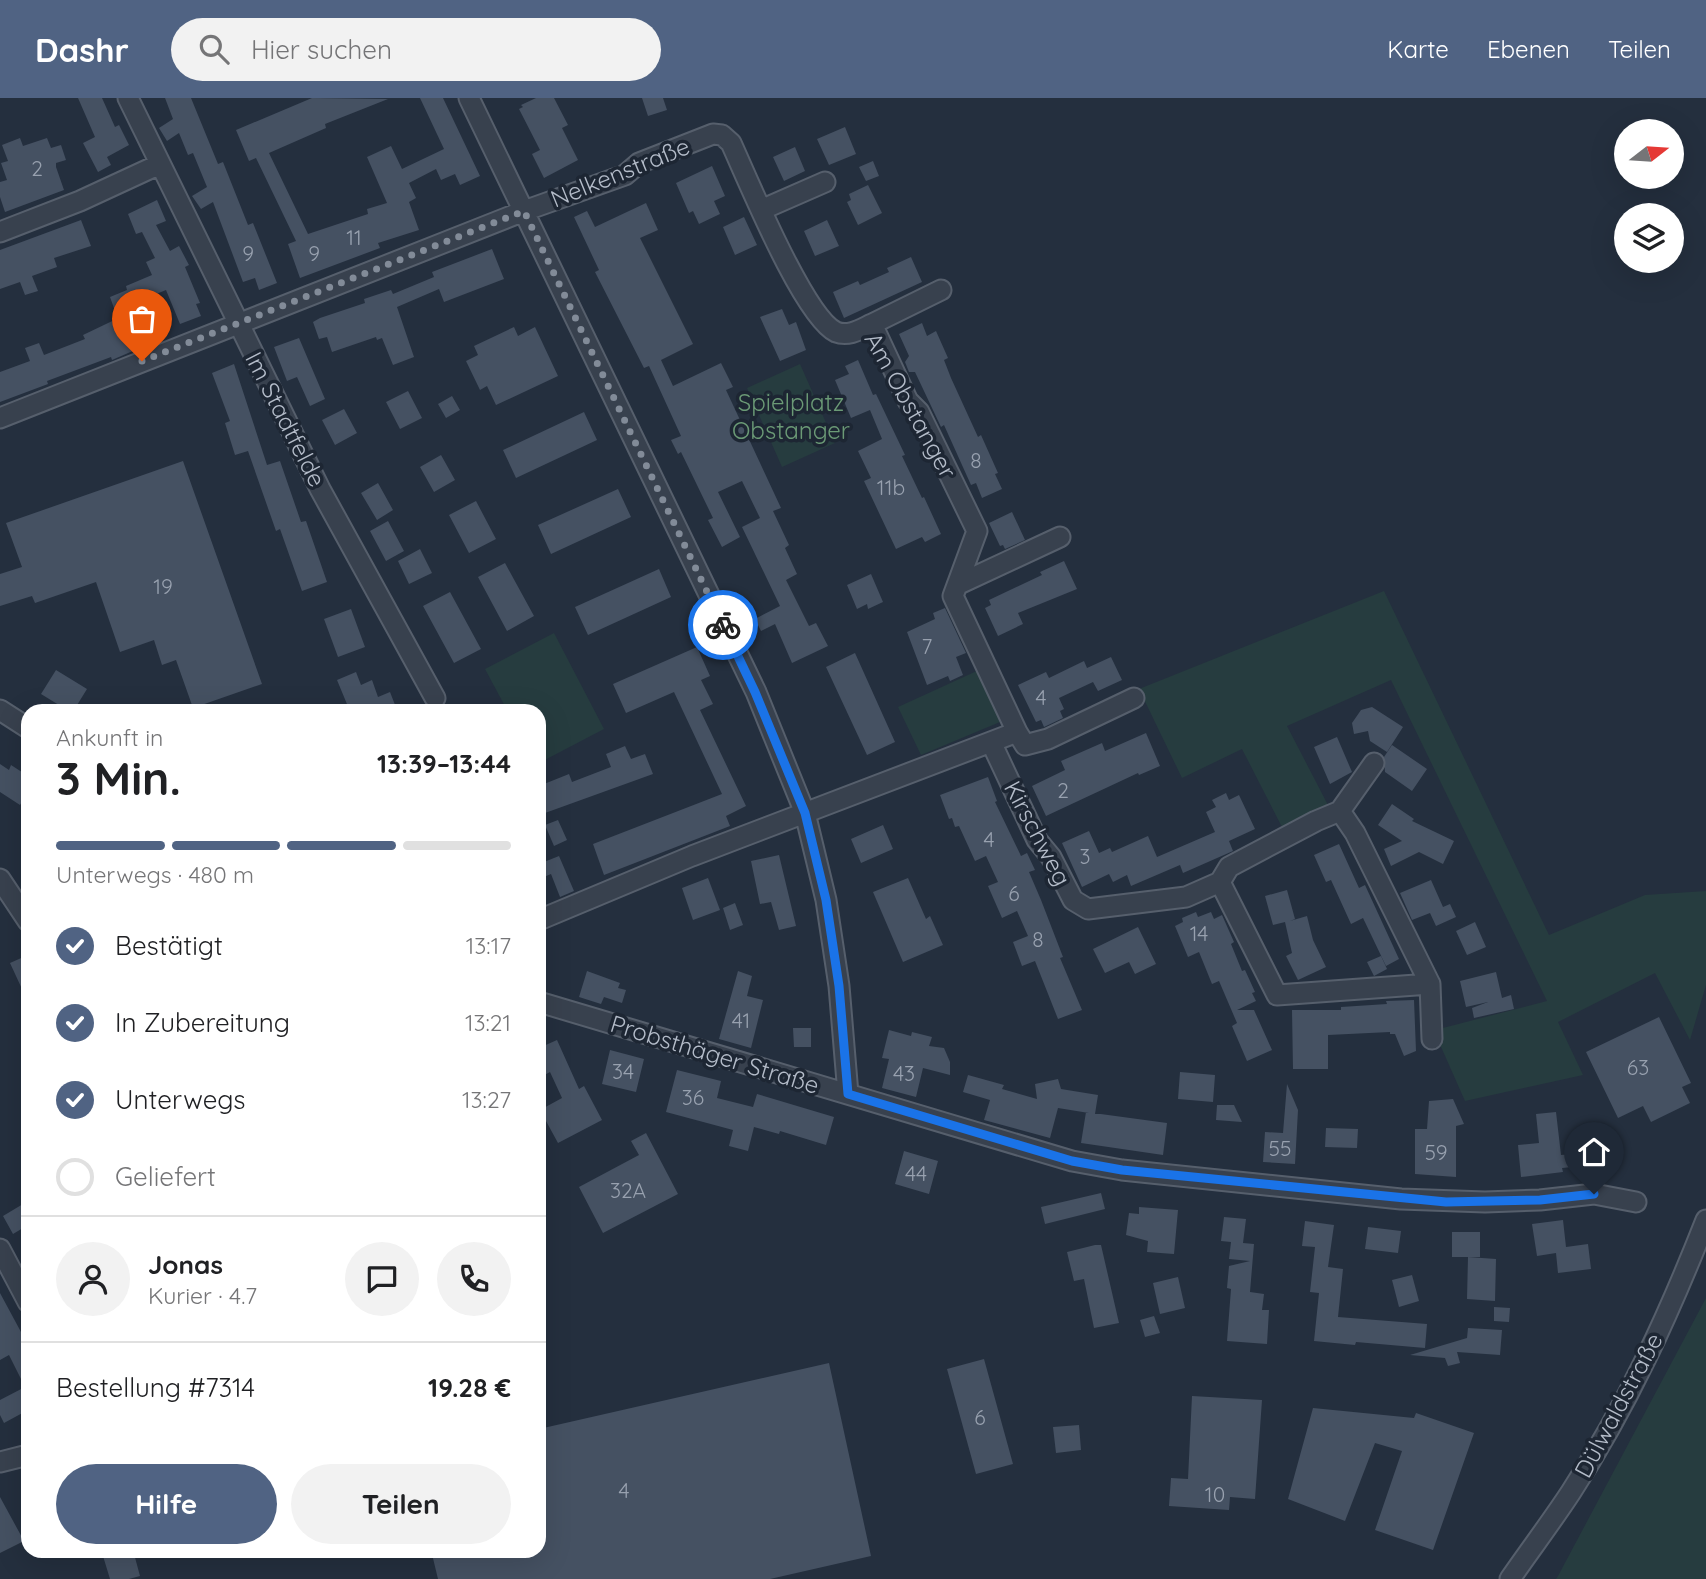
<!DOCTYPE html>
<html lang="de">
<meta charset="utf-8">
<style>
body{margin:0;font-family:Quicksand,sans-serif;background:#f2f2f2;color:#202124;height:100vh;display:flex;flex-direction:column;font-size:26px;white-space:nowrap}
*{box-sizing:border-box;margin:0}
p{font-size:23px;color:#757577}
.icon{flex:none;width:38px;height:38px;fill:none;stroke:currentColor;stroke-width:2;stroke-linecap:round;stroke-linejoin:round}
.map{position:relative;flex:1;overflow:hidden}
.panel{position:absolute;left:21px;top:606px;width:525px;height:854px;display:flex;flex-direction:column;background:#fff;border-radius:21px;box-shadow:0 7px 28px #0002}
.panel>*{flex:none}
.needle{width:46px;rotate:73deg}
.tools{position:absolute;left:1614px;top:21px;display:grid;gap:14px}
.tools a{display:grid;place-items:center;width:70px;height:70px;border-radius:50%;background:#fff;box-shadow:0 7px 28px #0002;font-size:35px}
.pin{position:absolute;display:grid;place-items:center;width:60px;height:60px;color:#fff;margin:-72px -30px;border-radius:50% 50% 50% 0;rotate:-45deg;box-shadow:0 0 7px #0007}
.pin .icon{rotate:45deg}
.courier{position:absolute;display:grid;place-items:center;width:70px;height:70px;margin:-35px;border:5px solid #1a73e8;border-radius:50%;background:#fff;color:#222;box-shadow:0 2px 9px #0007}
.headline em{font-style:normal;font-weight:800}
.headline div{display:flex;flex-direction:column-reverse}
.headline{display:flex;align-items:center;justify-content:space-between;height:119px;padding:0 35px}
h1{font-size:46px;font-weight:800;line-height:52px}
.bar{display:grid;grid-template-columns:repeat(4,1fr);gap:10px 7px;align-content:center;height:84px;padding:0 35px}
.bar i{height:9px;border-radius:5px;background:#e0e0e0}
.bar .current{background:#506383}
.bar p{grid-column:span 4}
.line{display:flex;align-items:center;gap:18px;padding:0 35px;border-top:2px solid #e0e0e0}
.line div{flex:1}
.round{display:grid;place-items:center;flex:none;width:74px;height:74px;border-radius:37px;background:#f2f2f2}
ol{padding:0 35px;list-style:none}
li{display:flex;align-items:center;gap:21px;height:77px}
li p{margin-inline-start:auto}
li .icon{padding:7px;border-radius:50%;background:#506383;color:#fff;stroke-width:4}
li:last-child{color:#757577}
li i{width:38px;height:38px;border:4px solid #e0e0e0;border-radius:50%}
.primary-button{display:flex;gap:14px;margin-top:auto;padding:14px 35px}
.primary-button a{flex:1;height:80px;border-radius:42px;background:#506383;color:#fff;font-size:28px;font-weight:800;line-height:80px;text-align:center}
.primary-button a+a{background:#f2f2f2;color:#202124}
header{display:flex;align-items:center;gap:42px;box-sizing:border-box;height:98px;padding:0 35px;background:#506383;color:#fff}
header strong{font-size:33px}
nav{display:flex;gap:38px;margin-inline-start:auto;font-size:24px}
.search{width:490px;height:63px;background:#f2f2f2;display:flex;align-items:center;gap:18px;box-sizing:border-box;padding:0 24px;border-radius:38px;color:#757577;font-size:26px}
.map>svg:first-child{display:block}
.green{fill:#263c3f}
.building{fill:#455162}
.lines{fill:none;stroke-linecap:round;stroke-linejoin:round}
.minor-casing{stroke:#565f6c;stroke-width:23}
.minor{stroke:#38414e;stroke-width:19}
.done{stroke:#828b98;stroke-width:7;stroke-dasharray:0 12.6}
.route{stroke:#1a73e8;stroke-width:9}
.labels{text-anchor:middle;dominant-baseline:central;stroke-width:7;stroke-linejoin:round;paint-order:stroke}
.number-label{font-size:21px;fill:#98a1af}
.street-label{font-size:24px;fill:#b4bcc9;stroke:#1d2633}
.park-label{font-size:24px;fill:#6b9a76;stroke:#1d2633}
</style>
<header>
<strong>Dashr</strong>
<div class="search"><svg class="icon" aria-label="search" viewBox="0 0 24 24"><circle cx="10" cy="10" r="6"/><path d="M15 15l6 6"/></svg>Hier suchen</div>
<nav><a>Karte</a><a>Ebenen</a><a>Teilen</a></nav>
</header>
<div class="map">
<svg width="1706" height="1481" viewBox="0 0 1706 1481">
<rect width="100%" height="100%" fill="#242f3e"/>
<path class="green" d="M800,266L835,345L782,369L747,290Z
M1384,493L1549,837L1645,797L1706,793V887L1690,942L1655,875L1558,924L1583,977L1465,1003L1438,942L1439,931L1547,903L1391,582L1287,628L1329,709L1283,731L1242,651L1182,680L1139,591Z
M554,535L604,631L539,665V612H507L485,571Z
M979,572L1001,620L1000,624L921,657L898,609Z
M1706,1200V1481H1556L1558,1478Z"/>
<path class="building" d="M78,0H102L115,29L119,27L129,47L107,59L111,67L98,74L83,45L95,39Z
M165,0H191L218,66L223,64L248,127L253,125L277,185L259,192L255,180L243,184L213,104L201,111L192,98L207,89L193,55L188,57L179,35L167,43L159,30L173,21Z
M312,0L388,1L325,26L326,30L269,55L308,136L368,116L367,111L387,105L367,59L391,48L402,71L444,51L420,0H443L480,78L460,87L455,76L441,82L436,71L409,85L416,100L409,104L419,132L378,145L380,150L300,180L288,146L296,143L256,60L249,63L236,32Z
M536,0H554L568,27L562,30L578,62L544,80L532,56L540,52L519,11L523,9L521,7Z
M642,0H663L667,12L648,18Z
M845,29L856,56L829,67L817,41Z
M20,40L23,48L47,40L51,50L61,47L66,62L56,65V69L64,92L5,114L0,99V84L7,82L1,65L8,63L2,47Z
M795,49L805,73L784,83L773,59Z
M873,63L879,78L866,83L859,69Z
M712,68L725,98L714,103L720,116L699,126L693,113L689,115L676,85Z
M868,87L882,115L858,127L847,104L851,102L849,96Z
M157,102L166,123L156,127L170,153L179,148L189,167L185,169L200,205L196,206L201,218L180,226L166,192L115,213L110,199L127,192L126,188L152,177L146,164L155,160L142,134L136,136L128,116Z
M646,105L658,132L640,140L693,246L661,262L673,288L721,265L733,289L726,292L781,410L773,413L789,447L785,450L797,476L786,482L809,528L816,525L828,548L792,565L775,526L761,533L755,521L780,508L742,429L760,420L742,383L718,394L740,439L722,449L708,422L713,420L681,354L678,356L671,342L681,338L649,268L644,270L595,174L599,172L574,119L587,113L595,129Z
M744,119L757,147L735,157L723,129Z
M81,122L91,148L54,160L57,169L32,178L38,193L25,197L20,184L0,191V152Z
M827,122L839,148L815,158L804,133Z
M492,151L504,181L444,204L439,191L397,209L414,259L393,267L382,240L377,242L376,239L332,254L327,239L319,241L313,224L320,220L365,205L364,201L391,192L393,196L434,179L432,174Z
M911,159L922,184L844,220L833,194L858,183L860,187L889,174L887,170Z
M782,211L789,227L796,224L806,252L780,263L760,219Z
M129,215L142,249L112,262L111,259L47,283L48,286L0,304V274L30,263L25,250L39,245L44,257L85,241L83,237Z
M922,225L927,238L936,233L948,260L944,262L951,280L978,339L981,337L998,375L995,376L1002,391L982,400L976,385L971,387L944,327L941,329L915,274H909L905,264L909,258L899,236Z
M514,229L518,238L535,229L558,278L496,307L487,288L480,292L466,263L478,257L474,248Z
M299,240L325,301L310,308L297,279L287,283L274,249Z
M858,262L873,297L876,296L905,357L902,358L922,400L924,399L941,436L925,444L922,439L896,451L864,383L871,380L858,353L882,341L870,312L851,320L835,282L849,276L845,268Z
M234,266L267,367L280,363L301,424L306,423L327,484L302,493L280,431L276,433L248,353L235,357L225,325L230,323L212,275Z
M408,293L422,320L400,331L386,304Z
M452,298L460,312L446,320L438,306Z
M344,311L357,335L335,347L322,322Z
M584,314L597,342L516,380L503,352Z
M441,357L455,382L434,394L420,369Z
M183,363L262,586L193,610L176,562L162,567L154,542L120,554L96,484L35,505L32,498L0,508V476L22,469L6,425Z
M378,385L393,412L377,422L361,395Z
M618,391L631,419L551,456L538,427Z
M476,403L496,441L469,455L449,417Z
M1012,414L1025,442L1005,451L1003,447L1000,448L989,425Z
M388,423L404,453L386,463L370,433Z
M420,451L432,475L409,486L398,463Z
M1064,463L1077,491L1018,515L1023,526L998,538L985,510L991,507L989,502L1042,477L1040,474Z
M505,465L534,518L507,533L478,479Z
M659,471L671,499L588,537L575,509Z
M871,476L883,504L868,511L867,506L857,511L847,487Z
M450,494L481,551L454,565L423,508Z
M945,510L966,555L956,559L963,577L950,583L948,578L927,587L907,534L935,521L933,515Z
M351,511L365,549L338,559L324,521Z
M697,549L710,578L701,582L713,606L700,612L746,708L726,718L730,728L604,777L593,746L722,696L674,594L626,615L613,586Z
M855,555L895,644L867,657L826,569Z
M1111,559L1122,582L1098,593L1093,584L1059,600L1064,611L1060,613L1063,620L1044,629L1041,622L1036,624L1018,587L1046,574L1049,580L1084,563L1087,570Z
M56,572L87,591L74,612H67L41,596Z
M356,574L361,587L372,582L378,599L390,594L397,612H346L349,611L337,582Z
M1372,609L1403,629L1387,654L1370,643L1368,633L1354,636L1352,625L1361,612Z
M1146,635L1160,668L1139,677L1138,675L1046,718L1032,688L1065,672L1061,663L1102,645L1105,653Z
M1337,639L1352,674L1330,686L1314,649Z
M1392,647L1427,671L1412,693L1385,674L1384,659Z
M625,648L631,661L645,656L653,676L545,715L539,701V688L569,676L572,684L611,669L606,656Z
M0,666L9,672L11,667L28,678V694L20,707L0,694Z
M988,679L997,703L995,704L1021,758L1027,755L1035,772L1029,774L1041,802L1063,859L1060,860L1082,912L1058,921L1035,863L1022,868L1013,844L1028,838L1017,813L1002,820L988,788L998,784L986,758L975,763L959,728L955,729L952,720L949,721L940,697Z
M1226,695L1229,702L1239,697L1255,731L1229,743L1233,753L1183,775L1180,767L1131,788L1127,777L1113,784L1109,776L1082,789L1062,745L1089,733L1099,755L1110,750L1112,754L1148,738L1157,759L1215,734L1206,714L1216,709L1212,702Z
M1392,706L1414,721L1412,723L1454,743L1443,766L1419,754L1391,768L1384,751L1402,743L1378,727Z
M558,722L567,742L554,748L545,727Z
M883,727L893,751L861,765L851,741Z
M1339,746L1359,790L1365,787L1399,861L1386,868L1363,820L1351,826L1331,782L1326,784L1314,757Z
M779,757L796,828L779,832L771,804L760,806L751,763Z
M559,758L574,793L560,799L551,776L539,781V766Z
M708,780L720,812L693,822L682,790Z
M908,780L926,821L930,818L943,847L903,864L873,794Z
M1431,782L1443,809L1450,806L1456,819L1436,828L1430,815L1412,822L1400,795Z
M1287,792L1295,821L1290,823L1307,818L1313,842L1326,869L1298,882L1286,858L1292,855L1285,824L1273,827L1265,798Z
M735,805L743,827L730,832L723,810Z
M1196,814L1198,819L1211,814L1214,821L1222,817L1234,844L1231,846L1242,873L1245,872L1255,894L1252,895L1256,903L1237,912H1254L1272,952L1247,963L1232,928L1237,925L1219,883L1212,886L1199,854L1188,859L1175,828L1183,824L1182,820Z
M1475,824L1486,849L1467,857L1456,833Z
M1138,829L1156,866L1135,876L1129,864L1105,875L1093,851Z
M28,857V904L10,865Z
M1381,858L1387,871L1374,878L1367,864Z
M587,873L620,885L618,890L626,892L622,905L604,899L601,906L579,899Z
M738,873L752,878L747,898L763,902L751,950L719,941Z
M1496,874L1502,900L1511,897L1514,911L1474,920L1472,910L1488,904L1466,909L1460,883Z
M1414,902L1416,953L1404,958L1395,936H1390V934L1328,937V971H1293L1292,912H1341V909L1387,906L1386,903Z
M1659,919L1691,985L1682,989L1690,1005L1651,1024L1643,1008L1618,1020L1586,954Z
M793,930H811V949H794Z
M889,932L911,938L912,934L932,939L929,948L944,950L950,964V977L923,970L916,999L882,990L889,961L882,960Z
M557,942L579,991L584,988L602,1022L558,1045L540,1012L562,1000L550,974L539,980V950Z
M610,952L644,961L636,994L602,986Z
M677,972L721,983L717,1000L753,1009L757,996L834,1019L826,1047L780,1033L779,1036L754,1029L748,1053L729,1048L733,1032L666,1014Z
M1180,974L1215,977L1213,1004L1178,1001Z
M968,977L1004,987L1002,991L1037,1001L1035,986L1058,981L1061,991L1098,997L1095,1016L1058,1010L1050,1040L984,1022L990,1002L963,994Z
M1287,986L1298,1012L1295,1066L1263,1064L1265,1034L1283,1035Z
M1453,1001L1464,1026L1456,1028V1079L1415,1076V1031H1427L1429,1003Z
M1217,1007H1234L1242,1024L1216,1022Z
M1086,1014L1167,1025L1163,1057L1081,1045Z
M1556,1014L1561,1057L1602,1053L1604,1066L1562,1070L1563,1074L1521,1079L1518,1047L1539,1045L1536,1016Z
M1326,1030L1358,1031L1357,1050L1325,1049Z
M646,1035L678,1096L603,1135L579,1089L639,1057L631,1043Z
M904,1053L938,1063L929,1096L895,1086Z
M1101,1095L1105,1111L1045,1126L1041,1109Z
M28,1103V1127L13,1136L3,1118Z
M1139,1109L1178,1112L1174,1156L1147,1154L1148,1143L1126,1137L1129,1115L1139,1116Z
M1224,1119L1246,1121L1243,1145L1254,1146L1250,1194L1264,1196L1262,1212H1269L1267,1246L1227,1243L1231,1191L1227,1190L1229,1168L1250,1163L1229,1161L1231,1144L1221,1143Z
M1563,1122L1566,1149L1588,1146L1591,1171L1558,1175L1556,1155L1537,1158L1532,1126Z
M1305,1123L1334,1127L1328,1169L1343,1171L1338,1219L1427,1226L1425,1250L1356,1244L1355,1247L1314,1243L1319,1195L1310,1194L1315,1149L1302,1148Z
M1368,1129L1401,1133L1398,1155L1365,1151Z
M1452,1134H1480V1159H1452Z
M1095,1147H1101L1119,1225L1094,1230L1084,1181L1074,1183L1067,1154Z
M1468,1159L1496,1161L1495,1203L1467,1201Z
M1412,1177L1419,1203L1399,1209L1392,1182Z
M1178,1179L1185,1210L1160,1216L1153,1185Z
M0,1195L28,1247V1312L4,1325L0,1317V1302L25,1289L9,1257L0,1262Z
M1494,1209L1510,1210L1509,1224L1494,1223Z
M1154,1218L1160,1235L1145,1239L1140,1222Z
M1468,1230L1502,1232L1500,1257L1457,1254L1460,1265L1448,1268L1445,1260L1410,1257L1467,1240Z
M984,1261L1013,1366L976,1376L947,1271Z
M829,1265L871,1458L770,1481H438L431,1452H539V1331Z
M1192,1298L1262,1302L1255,1401L1230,1399L1229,1412L1169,1408L1171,1380L1188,1381Z
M1313,1310L1414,1320L1416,1315L1474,1335L1433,1452L1375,1432L1402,1353L1375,1345L1345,1423L1288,1401Z
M1079,1327L1081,1352L1056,1355L1053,1329Z
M0,1399L24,1443L0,1455Z
M112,1452H133L140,1478L129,1481H110L103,1458L113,1455Z"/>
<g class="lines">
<defs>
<path id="minor" d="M128,0L320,391L435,600
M469,0L756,594L805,715L826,802L839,888L848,996
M761,112L825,84
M0,134L80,103L160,66
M872,226L941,192
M0,320L524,113L625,77L639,65L713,36L722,37L731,45C748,82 804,219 836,234C849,239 861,231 872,226L908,303L919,314L977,433L953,498L1017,634L692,758L539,822
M957,487L1060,439
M0,612L28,630
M1017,634L1025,647L1048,641L1134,600
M991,644L1037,742L1051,759L1073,802L1088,811L1186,799L1220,784L1229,769L1316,723L1340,713L1355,735L1430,886L1432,941
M1340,713L1374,665
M0,781L28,823
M1220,784L1277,897L1430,886
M539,904L1072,1063L1122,1072L1401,1101L1485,1104L1540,1102L1594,1096L1636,1104
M0,1151L28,1204
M0,1364L28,1357
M1510,1481C1530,1452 1552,1423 1571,1394C1627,1308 1669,1216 1706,1122"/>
</defs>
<use href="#minor" class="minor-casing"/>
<use href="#minor" class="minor"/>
</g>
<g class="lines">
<path class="done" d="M142,263L524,113L723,527"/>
<path class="route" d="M723,527L755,594L805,715L826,802L839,888L848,996L1072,1063L1122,1072L1446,1104L1540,1102L1594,1096"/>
</g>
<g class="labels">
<g class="number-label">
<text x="37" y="70">2</text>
<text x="354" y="139">11</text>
<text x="248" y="155">9</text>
<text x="314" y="155">9</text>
<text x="976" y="362">8</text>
<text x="891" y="389">11b</text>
<text x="163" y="488">19</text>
<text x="927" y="548">7</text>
<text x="1041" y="599">4</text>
<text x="1063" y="692">2</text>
<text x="989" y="741">4</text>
<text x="1085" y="758">3</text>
<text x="1014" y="795">6</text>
<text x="1199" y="835">14</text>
<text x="1038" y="841">8</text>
<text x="741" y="922">41</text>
<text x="1638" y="969">63</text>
<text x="623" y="973">34</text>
<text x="904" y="975">43</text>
<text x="693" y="999">36</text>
<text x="1280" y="1050">55</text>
<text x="1436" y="1054">59</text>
<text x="916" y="1075">44</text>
<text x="628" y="1092">32A</text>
<text x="980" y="1319">6</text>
<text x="624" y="1392">4</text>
<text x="1215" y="1396">10</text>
</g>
<g class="street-label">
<text transform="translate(620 74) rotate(-22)">Nelkenstraße</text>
<text transform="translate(911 307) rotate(61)">Am Obstanger</text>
<text transform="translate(286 321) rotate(63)">Im Stadtfelde</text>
<text transform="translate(1038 735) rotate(62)">Kirschweg</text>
<text transform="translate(715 956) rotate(17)">Probsthäger Straße</text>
<text transform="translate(1618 1307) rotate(-62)">Dülwaldstraße</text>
</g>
<g class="park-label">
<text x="791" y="304">Spielplatz<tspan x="791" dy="28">Obstanger</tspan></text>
</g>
</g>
</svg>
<div class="tools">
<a><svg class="needle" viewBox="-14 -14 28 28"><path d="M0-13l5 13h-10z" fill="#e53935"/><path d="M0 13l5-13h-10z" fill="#757577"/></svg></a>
<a><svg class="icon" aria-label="layers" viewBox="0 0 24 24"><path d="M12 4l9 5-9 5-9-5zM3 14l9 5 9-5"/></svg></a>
</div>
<div class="pin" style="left:142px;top:263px;background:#ea580c"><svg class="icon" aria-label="bag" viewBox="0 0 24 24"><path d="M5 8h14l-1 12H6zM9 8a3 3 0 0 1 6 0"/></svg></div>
<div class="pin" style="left:1594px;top:1096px;background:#1f2937"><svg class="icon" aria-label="home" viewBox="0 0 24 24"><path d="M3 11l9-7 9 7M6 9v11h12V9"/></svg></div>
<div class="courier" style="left:723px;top:527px"><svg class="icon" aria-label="bike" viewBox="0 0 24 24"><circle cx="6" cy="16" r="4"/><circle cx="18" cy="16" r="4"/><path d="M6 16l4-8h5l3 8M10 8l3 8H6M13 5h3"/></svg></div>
<section class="panel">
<div class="headline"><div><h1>3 Min.</h1><p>Ankunft in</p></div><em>13:39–13:44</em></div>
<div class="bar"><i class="current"></i><i class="current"></i><i class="current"></i><i></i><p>Unterwegs · 480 m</p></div>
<ol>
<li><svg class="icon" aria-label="check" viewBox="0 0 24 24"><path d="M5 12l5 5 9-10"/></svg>Bestätigt<p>13:17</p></li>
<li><svg class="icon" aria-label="check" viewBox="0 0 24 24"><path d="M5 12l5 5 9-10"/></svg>In Zubereitung<p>13:21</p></li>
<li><svg class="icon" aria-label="check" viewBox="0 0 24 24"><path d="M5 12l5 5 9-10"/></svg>Unterwegs<p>13:27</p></li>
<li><i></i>Geliefert</li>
</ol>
<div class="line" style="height:126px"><a class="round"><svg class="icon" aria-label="person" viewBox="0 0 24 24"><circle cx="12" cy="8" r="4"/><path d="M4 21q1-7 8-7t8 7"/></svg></a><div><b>Jonas</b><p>Kurier · 4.7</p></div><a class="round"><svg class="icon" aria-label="chat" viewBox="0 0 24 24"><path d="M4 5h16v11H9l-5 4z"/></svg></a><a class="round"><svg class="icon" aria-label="phone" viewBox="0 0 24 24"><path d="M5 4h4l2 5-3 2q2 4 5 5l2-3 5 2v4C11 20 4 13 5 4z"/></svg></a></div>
<div class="line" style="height:91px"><div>Bestellung #7314</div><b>19.28 €</b></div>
<div class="primary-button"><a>Hilfe</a><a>Teilen</a></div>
</section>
</div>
